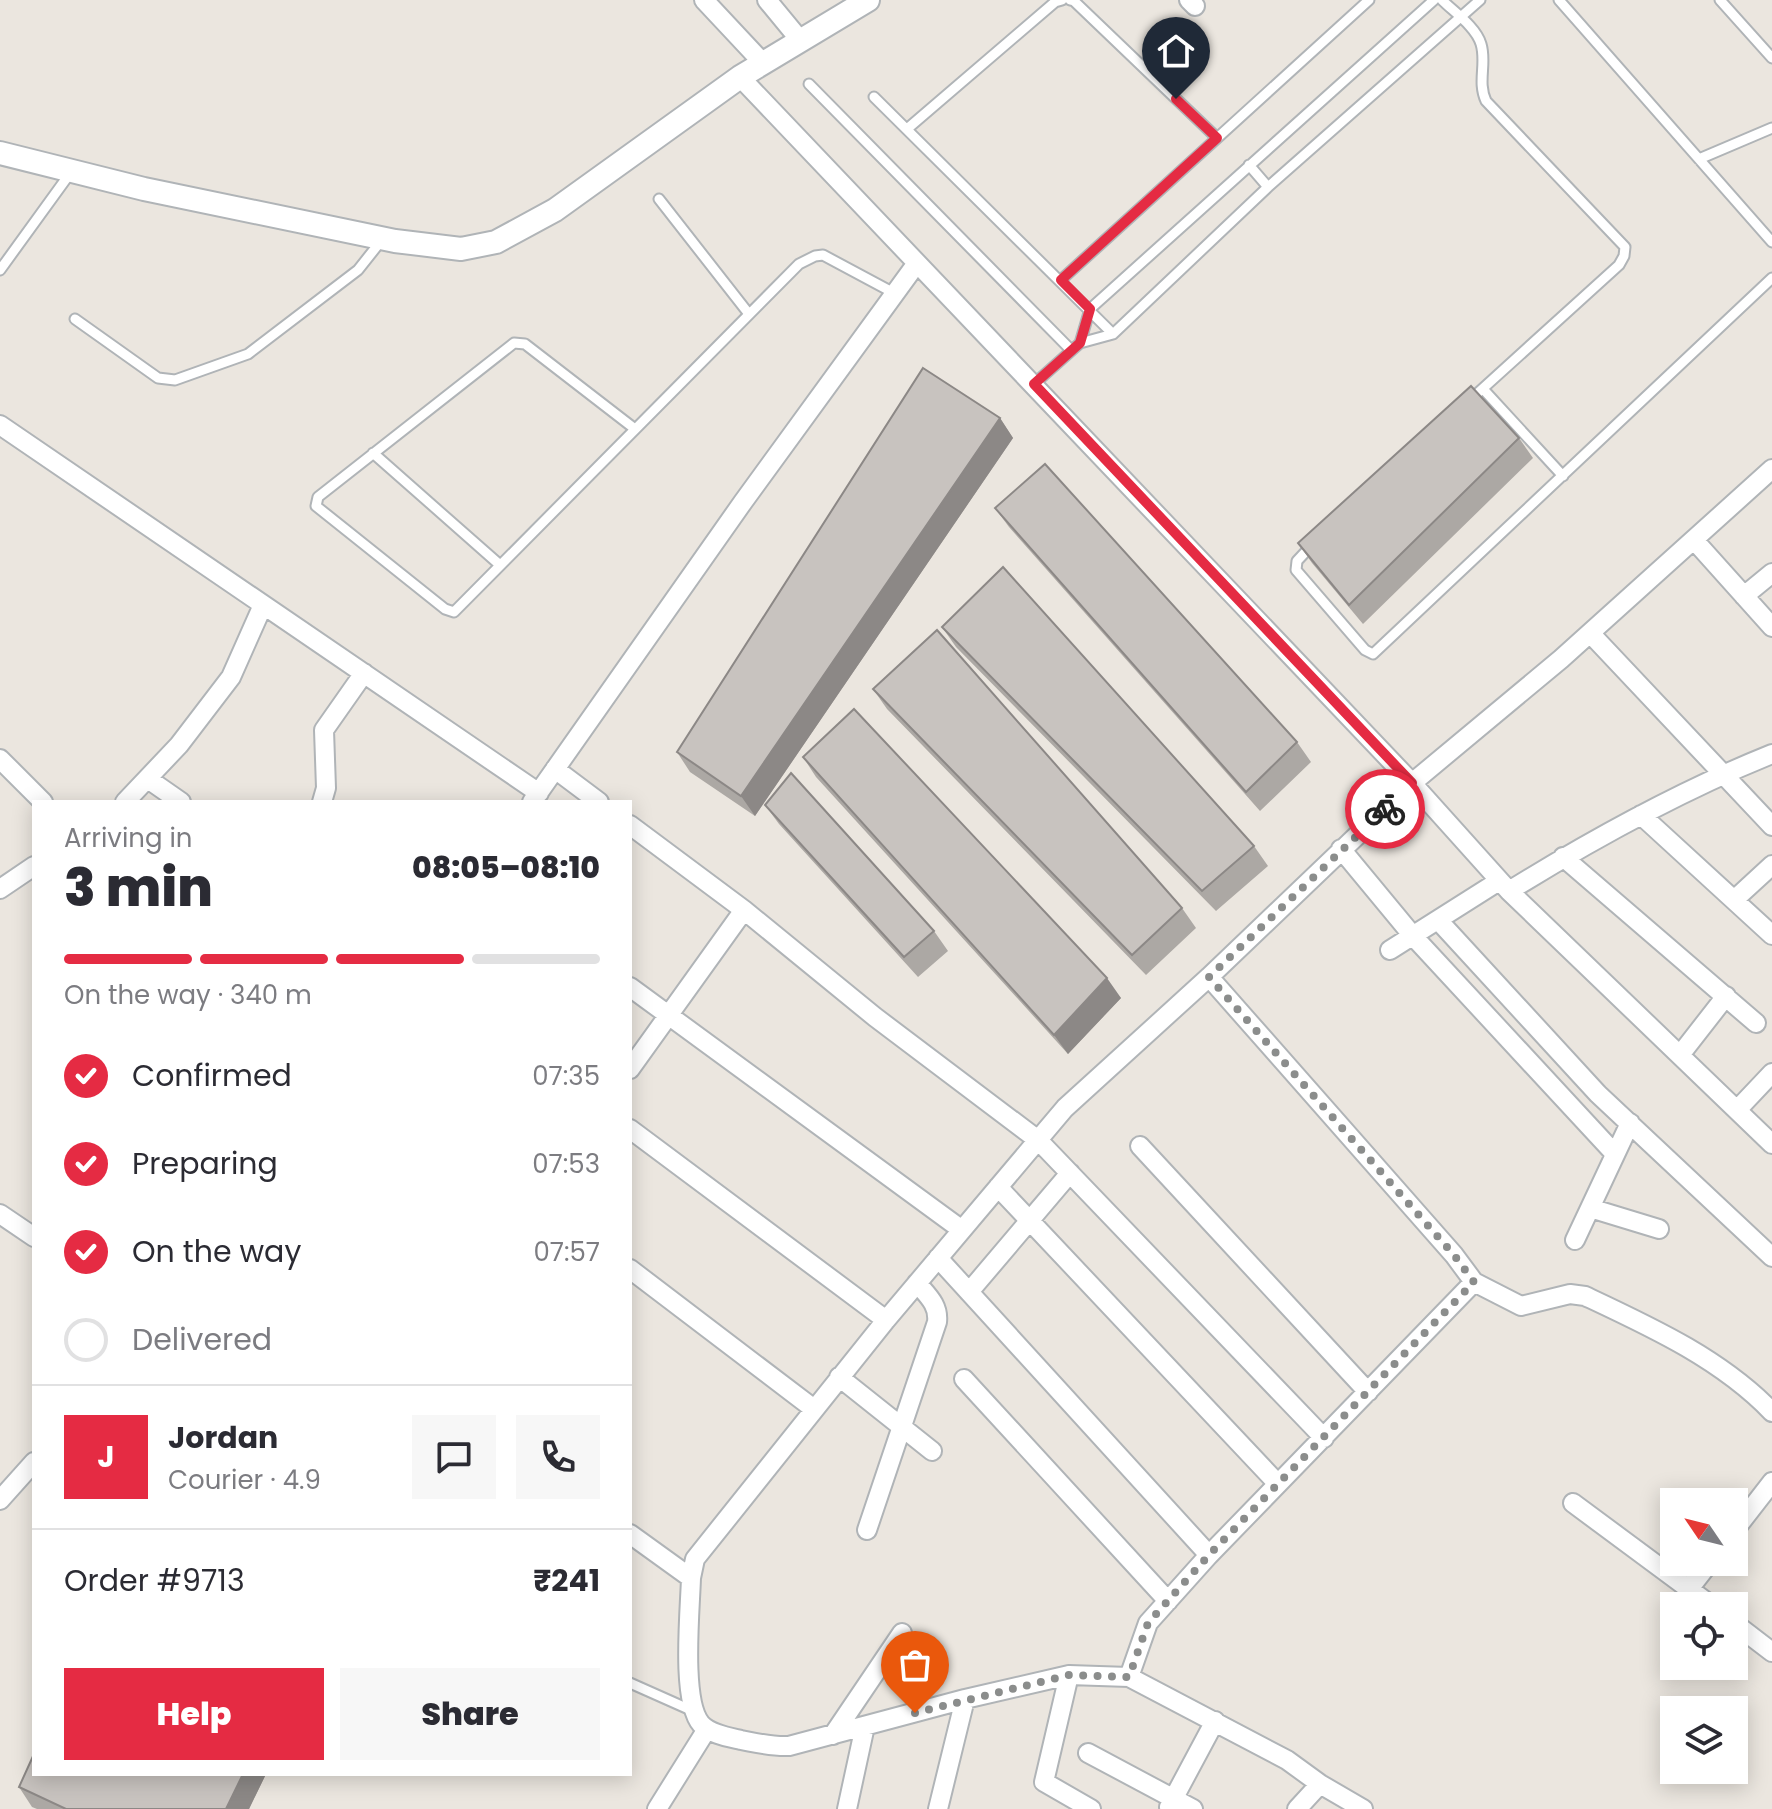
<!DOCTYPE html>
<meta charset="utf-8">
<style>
body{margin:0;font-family:Poppins,sans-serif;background:#f7f7f7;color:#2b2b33;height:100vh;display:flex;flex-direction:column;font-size:30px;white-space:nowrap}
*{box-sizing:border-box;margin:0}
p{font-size:26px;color:#7c7c81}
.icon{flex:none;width:44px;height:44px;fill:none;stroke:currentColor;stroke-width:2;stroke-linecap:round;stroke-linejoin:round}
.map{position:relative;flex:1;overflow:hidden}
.details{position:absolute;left:32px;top:800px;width:600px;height:976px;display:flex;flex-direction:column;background:#fff;border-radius:0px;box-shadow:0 4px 20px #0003}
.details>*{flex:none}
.needle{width:52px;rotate:305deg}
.tools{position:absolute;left:1660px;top:1488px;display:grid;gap:16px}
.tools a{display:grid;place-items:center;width:88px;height:88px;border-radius:0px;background:#fff;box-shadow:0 4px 20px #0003;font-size:40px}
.pin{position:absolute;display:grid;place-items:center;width:68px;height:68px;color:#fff;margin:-82px -34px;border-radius:50% 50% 50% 0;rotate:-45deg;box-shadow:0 0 8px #0007}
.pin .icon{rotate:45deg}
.courier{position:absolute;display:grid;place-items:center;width:80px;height:80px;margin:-40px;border:6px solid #e52b43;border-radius:50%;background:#fff;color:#222;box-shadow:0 2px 10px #0007}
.headline em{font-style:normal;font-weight:800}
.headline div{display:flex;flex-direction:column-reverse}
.headline{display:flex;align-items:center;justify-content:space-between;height:136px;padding:0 32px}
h1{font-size:52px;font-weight:800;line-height:60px}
.bar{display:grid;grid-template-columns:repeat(4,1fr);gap:12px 8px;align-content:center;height:96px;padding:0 32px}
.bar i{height:10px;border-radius:6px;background:#e1e1e2}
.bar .current{background:#e52b43}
.bar p{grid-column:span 4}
.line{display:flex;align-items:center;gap:20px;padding:0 32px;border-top:2px solid #e1e1e2}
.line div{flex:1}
.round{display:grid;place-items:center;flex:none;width:84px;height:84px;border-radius:0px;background:#f7f7f7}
ol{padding:0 32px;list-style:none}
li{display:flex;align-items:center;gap:24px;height:88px}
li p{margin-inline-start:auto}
li .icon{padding:8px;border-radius:50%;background:#e52b43;color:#fff;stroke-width:4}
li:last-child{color:#7c7c81}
li i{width:44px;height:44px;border:4px solid #e1e1e2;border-radius:50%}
.button{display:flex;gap:16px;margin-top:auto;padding:16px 32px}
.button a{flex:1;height:92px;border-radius:0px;background:#e52b43;color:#fff;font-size:32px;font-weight:800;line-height:92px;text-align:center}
.button a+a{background:#f7f7f7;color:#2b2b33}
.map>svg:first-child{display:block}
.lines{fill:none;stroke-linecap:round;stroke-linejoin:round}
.service-casing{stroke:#b0b4b7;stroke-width:13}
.minor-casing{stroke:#b0b4b7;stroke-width:22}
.tertiary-casing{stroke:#b0b4b7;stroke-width:26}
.service{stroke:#fff;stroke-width:9}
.minor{stroke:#fff;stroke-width:18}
.tertiary{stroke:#fff;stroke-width:22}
.wall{fill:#aca8a4}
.shaded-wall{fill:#8c8886}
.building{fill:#c8c3bf;stroke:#8c8886;stroke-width:2}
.done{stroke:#8b8d8c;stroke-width:8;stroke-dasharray:0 14.4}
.route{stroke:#e52b43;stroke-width:10}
</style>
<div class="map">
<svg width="1772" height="1809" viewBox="0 0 1772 1809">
<rect width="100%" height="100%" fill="#ebe6df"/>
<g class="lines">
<defs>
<path id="service" d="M1070,0L1074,1L1217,138
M1442,0C1454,12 1476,27 1481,44C1487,63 1477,82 1486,101L1625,247L1624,256L1619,265L1469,401
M1559,0L1772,242
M1720,0L1772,58
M809,84L1071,350
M874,97L1113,334
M907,129L1055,2L1062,0
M1699,159L1772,128
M1249,165L1268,187
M659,199L749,314
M0,270L71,172
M1061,280L1369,0
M75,319L158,378L175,380L248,354L358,270L381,241
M1080,343L1090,309L1434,0
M1034,384L1080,343L1113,334L1268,187L1480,0
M1483,389L1563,476
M635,429L525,344L514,343L318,497L316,506L445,609L454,612L799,264L815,256L823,255L894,293
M373,453L500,565
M1311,546L1297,561L1296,570L1365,650L1373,654L1772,278
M630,1683L693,1711"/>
<path id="minor" d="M704,0L763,63
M767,0L800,40
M1189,0L1195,6
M740,77L1412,783L1509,891C1593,839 1680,791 1772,754
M0,425L539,793
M1694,540L1772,627
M1744,596L1772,573
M1590,633L1772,826
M0,759L43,802
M555,769L599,802
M148,779L181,802
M125,802L179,745L231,677L263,605
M322,802L326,788L324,730L364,673
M532,802L743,502L917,263
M1641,815L1772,935
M630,825L744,910L875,1017L1038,1140L1324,1438
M1341,849L1413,936L1615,1154
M1563,857L1756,1023
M0,889L34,866
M1509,891L1772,1144
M1734,900L1772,865
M1438,920L1598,1094L1772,1257
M1390,950L1499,881
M630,987L962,1230
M1680,1055L1726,996
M630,1069L744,910
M1737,1110L1772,1073
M630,1129L886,1320
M1140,1146L1368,1392
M998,1187L1278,1484
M1590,1208L1659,1229
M0,1214L34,1237
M1575,1240L1630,1123
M938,1258L1209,1555
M630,1269L814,1409
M1474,1282L1521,1306L1570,1294L1585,1296C1651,1327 1721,1359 1772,1412
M969,1292L1070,1173
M839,1377L932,1451
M964,1379L1168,1601
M0,1500L34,1462
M1573,1503L1712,1606
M867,1530L937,1322C939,1305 928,1296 917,1283
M1734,1531L1772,1482
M630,1534L691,1578
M1689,1589L1710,1562
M1734,1623L1772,1652
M1069,1675L1044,1782L1091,1809
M1129,1677L1148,1623L1209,1555L1474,1282L1454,1255L1209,977
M833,1735L902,1633
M1088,1753L1193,1809
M1169,1807L1215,1721
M657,1809L707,1729
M847,1809L865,1726
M938,1809L965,1699
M1297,1809L1320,1784
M1363,1809L1320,1784L1287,1760L1129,1677L1069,1675L965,1699L789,1746C772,1747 757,1743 741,1740C728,1737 710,1734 701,1724C681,1701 690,1611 691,1578L695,1559L886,1320L1065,1108L1209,977L1412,783L1561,659L1772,469"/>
<path id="tertiary" d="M0,153L144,189L395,241L461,249L496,242L555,210L740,77L868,0"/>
</defs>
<use href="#service" class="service-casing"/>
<use href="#minor" class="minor-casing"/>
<use href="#tertiary" class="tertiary-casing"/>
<use href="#service" class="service"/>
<use href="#minor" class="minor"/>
<use href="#tertiary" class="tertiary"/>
</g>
<path class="wall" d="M1000,418L1013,438L755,816L690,772L677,752Z
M1519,438L1533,458L1363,624L1312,563L1298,543Z
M995,508L1297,742L1311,762L1260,811L1009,527Z
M942,627L1254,846L1268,866L1216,911L956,647Z
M873,689L1182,908L1196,928L1146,975L887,709Z
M803,757L1121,998L1068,1054L816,777Z
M765,805L934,931L948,951L918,977L779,824Z
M34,1774H266L249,1809H37L32,1807L19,1787Z"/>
<path class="shaded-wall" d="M1000,418L1013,438L755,816L741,796Z
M1107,978L1121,998L1068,1054L1054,1035Z
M243,1774H266L249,1809H226Z"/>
<path class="building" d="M923,368L1000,418L741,796L677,752Z
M1471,386L1519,438L1349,605L1298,543Z
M1045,464L1297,742L1246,792L995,508Z
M1003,567L1254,846L1202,891L942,627Z
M937,630L1182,908L1132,955L873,689Z
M854,709L1107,978L1054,1035L803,757Z
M791,773L934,931L904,957L765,805Z
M34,1754V1774H243L226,1809H66L19,1787Z"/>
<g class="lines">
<path class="done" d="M915,1713L1069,1675L1129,1677L1148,1623L1209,1555L1474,1282L1454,1255L1209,977L1385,809"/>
<path class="route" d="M1176,99L1217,138L1061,280L1090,309L1080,343L1034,384L1412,783L1385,809"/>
</g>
</svg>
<div class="tools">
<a><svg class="needle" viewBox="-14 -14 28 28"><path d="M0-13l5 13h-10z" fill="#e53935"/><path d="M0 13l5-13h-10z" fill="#7c7c81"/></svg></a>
<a><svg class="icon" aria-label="locate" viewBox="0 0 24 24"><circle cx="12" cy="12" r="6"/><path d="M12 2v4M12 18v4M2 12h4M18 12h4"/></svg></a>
<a><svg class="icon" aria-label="layers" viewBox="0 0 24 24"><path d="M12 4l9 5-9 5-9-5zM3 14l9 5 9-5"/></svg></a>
</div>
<div class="pin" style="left:915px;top:1713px;background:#ea580c"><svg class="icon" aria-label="bag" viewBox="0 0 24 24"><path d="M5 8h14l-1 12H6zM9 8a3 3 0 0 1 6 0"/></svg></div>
<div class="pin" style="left:1176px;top:99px;background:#1f2937"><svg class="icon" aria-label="home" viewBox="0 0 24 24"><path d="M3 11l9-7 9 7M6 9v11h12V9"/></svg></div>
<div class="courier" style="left:1385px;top:809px"><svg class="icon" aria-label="bike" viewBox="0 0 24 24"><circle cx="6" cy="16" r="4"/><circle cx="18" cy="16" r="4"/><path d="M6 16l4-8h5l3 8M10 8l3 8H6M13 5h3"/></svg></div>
<section class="details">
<div class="headline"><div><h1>3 min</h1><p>Arriving in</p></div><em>08:05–08:10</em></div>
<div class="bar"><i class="current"></i><i class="current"></i><i class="current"></i><i></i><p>On the way · 340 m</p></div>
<ol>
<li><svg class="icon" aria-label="check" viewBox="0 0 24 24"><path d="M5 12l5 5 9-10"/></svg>Confirmed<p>07:35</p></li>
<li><svg class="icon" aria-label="check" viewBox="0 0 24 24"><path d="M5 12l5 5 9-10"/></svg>Preparing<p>07:53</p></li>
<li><svg class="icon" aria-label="check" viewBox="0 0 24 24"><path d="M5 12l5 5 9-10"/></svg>On the way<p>07:57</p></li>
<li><i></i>Delivered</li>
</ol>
<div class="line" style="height:144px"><b class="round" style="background:#e52b43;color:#fff">J</b><div><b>Jordan</b><p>Courier · 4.9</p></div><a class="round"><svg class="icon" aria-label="chat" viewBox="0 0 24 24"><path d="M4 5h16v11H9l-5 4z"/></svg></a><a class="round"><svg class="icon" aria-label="phone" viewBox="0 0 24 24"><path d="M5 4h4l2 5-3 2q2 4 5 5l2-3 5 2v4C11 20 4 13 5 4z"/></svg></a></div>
<div class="line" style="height:104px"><div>Order #9713</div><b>₹241</b></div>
<div class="button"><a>Help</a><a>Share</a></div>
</section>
</div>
